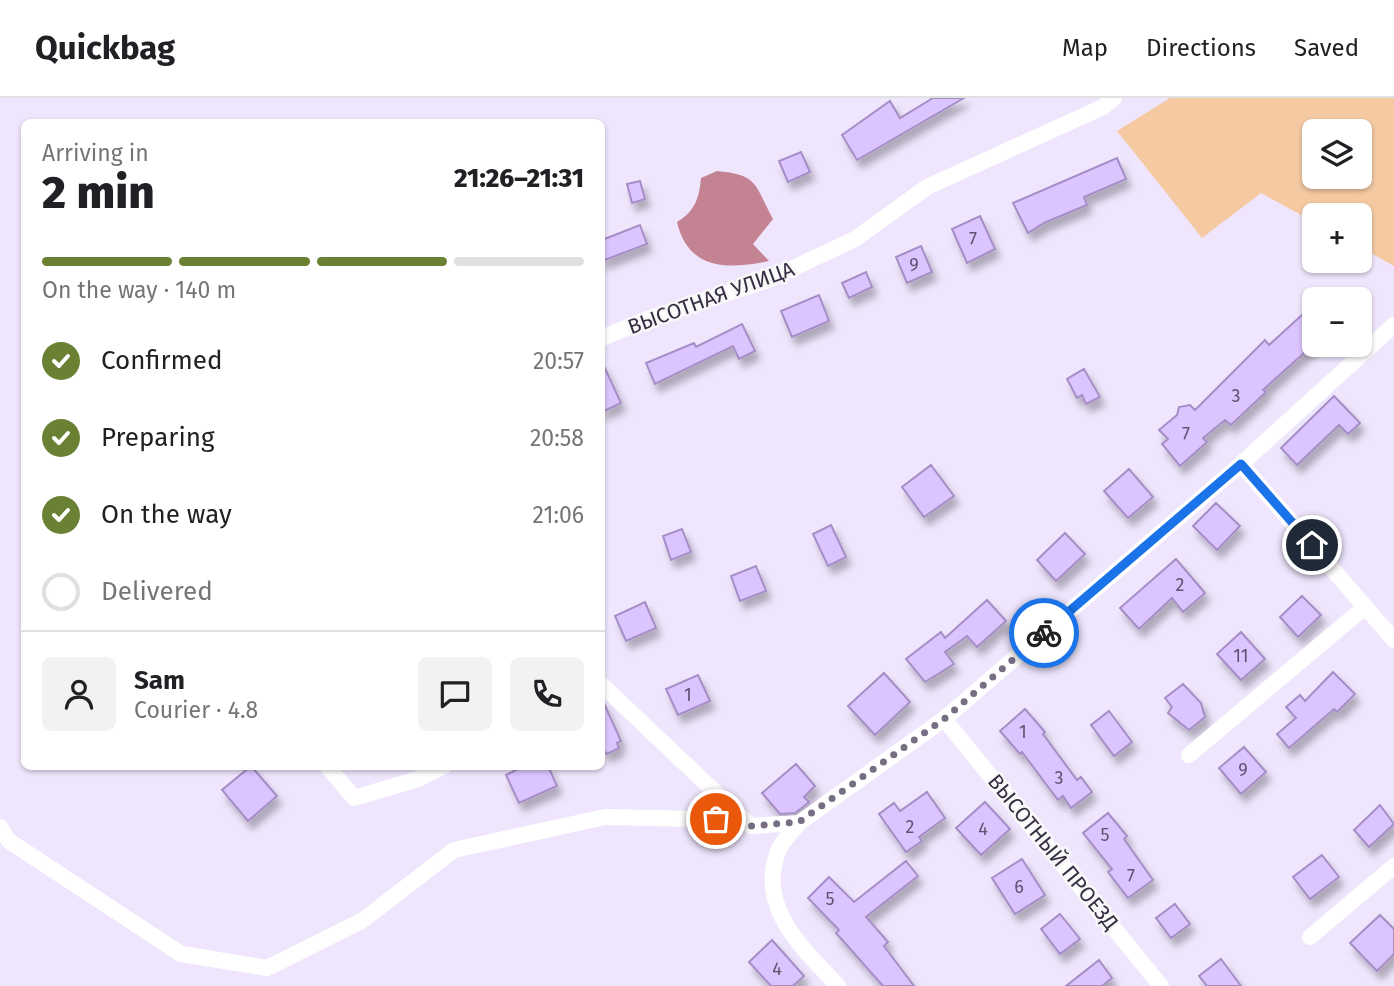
<!DOCTYPE html>
<meta charset="utf-8">
<style>
body{margin:0;font-family:"Fira Sans",sans-serif;background:#f2f2f2;color:#202124;height:100vh;display:flex;flex-direction:column;font-size:26px;white-space:nowrap}
*{box-sizing:border-box;margin:0}
p{font-size:23px;color:#757577}
.icon{flex:none;width:38px;height:38px;fill:none;stroke:currentColor;stroke-width:2;stroke-linecap:round;stroke-linejoin:round}
.map{position:relative;flex:1;overflow:hidden}
.sheet{position:absolute;left:21px;top:21px;width:584px;height:651px;display:flex;flex-direction:column;background:#fff;border-radius:10px;box-shadow:0 2px 5px #0004}
.sheet>*{flex:none}
.fabs{position:absolute;left:1302px;top:21px;display:grid;gap:14px}
.fabs a{display:grid;place-items:center;width:70px;height:70px;border-radius:10px;background:#fff;box-shadow:0 2px 5px #0004;font-size:35px}
.pin{position:absolute;display:grid;place-items:center;width:60px;height:60px;color:#fff;margin:-30px;border:4px solid #fff;border-radius:50%;box-shadow:0 2px 7px #0007}
.courier{position:absolute;display:grid;place-items:center;width:70px;height:70px;margin:-35px;border:5px solid #1a73e8;border-radius:50%;background:#fff;color:#222;box-shadow:0 2px 9px #0007}
.summary em{font-style:normal;font-weight:800}
.summary div{display:flex;flex-direction:column-reverse}
.summary{display:flex;align-items:center;justify-content:space-between;height:119px;padding:0 21px}
h1{font-size:46px;font-weight:800;line-height:52px}
.bar{display:grid;grid-template-columns:repeat(4,1fr);gap:10px 7px;align-content:center;height:84px;padding:0 21px}
.bar i{height:9px;border-radius:5px;background:#e0e0e0}
.bar .current{background:#6a8133}
.bar p{grid-column:span 4}
.line{display:flex;align-items:center;gap:18px;padding:0 21px;border-top:2px solid #e0e0e0}
.line div{flex:1}
.round{display:grid;place-items:center;flex:none;width:74px;height:74px;border-radius:10px;background:#f2f2f2}
ol{padding:0 21px;list-style:none}
li{display:flex;align-items:center;gap:21px;height:77px}
li p{margin-inline-start:auto}
li .icon{padding:7px;border-radius:50%;background:#6a8133;color:#fff;stroke-width:4}
li:last-child{color:#757577}
li i{width:38px;height:38px;border:4px solid #e0e0e0;border-radius:50%}
header{display:flex;align-items:center;gap:42px;box-sizing:border-box;height:98px;padding:0 35px;background:#fff;border-bottom:2px solid #e0e0e0}
header strong{font-size:33px}
nav{display:flex;gap:38px;margin-inline-start:auto;font-size:24px}
.map>svg:first-child{display:block}
.green{fill:#f5caa3;fill-rule:evenodd}
.water{fill:#c48392}
.building{fill:#dcc4fe;stroke:#a58ec5;stroke-width:2;filter:url(#shadow)}
.lines{fill:none;stroke-linecap:round;stroke-linejoin:round}
.minor{stroke:#fff;stroke-width:16}
.done{stroke:#776e84;stroke-width:7;stroke-dasharray:0 12.6}
.route{stroke:#1a73e8;stroke-width:9}
.labels{text-anchor:middle;dominant-baseline:central;stroke-width:5;stroke-linejoin:round;paint-order:stroke}
.number-label{font-size:18px;fill:#605372}
.street-label{font-size:21px;fill:#362d43;stroke:#f8f8f8}
</style>
<header>
<strong>Quickbag</strong>
<nav><a>Map</a><a>Directions</a><a>Saved</a></nav>
</header>
<div class="map">
<svg width="1394" height="888" viewBox="0 0 1394 888">
<defs>
<filter id="shadow"><feDropShadow dx="4.5" dy="8" stdDeviation="3.5" flood-color="#0004"/></filter>
</defs>
<rect width="100%" height="100%" fill="#efe6fd"/>
<path class="green" d="M1170,0H1394V168L1360,149V117H1314V124L1261,95L1202,140L1117,33ZM1314,33H1360V79H1314Z"/>
<path class="water" d="M717,73C759,77 754,86 773,121L753,146L769,163C728,172 688,172 677,124C695,113 699,101 701,80Z"/>
<path class="building" d="M933,0H964L857,62L842,37L890,3L900,20Z
M801,54L810,74L788,84L779,63Z
M1117,60L1126,81L1084,99L1087,107L1044,125L1028,135L1013,105Z
M640,83L645,101L632,105L627,86Z
M980,118L995,151L967,165L952,131Z
M640,127L647,146L602,163V142Z
M921,148L932,174L907,185L896,159Z
M866,174L872,189L849,200L842,185Z
M819,197L829,223L792,239L781,213Z
M1314,206V246L1263,292L1266,294L1231,327L1225,322L1203,340L1207,344L1180,368L1162,346L1168,341L1159,332L1177,317L1179,309L1190,307L1195,312L1265,242L1269,247Z
M742,226L755,253L739,261L733,248L655,286L646,265L694,245L696,249Z
M602,264L621,305L602,314Z
M1084,271L1100,299L1086,306L1082,297L1077,300L1067,281Z
M1334,298L1360,325L1348,336L1339,327L1297,367L1281,350Z
M931,367L954,398L924,419L902,389Z
M1129,371L1153,399L1128,420L1104,393Z
M1216,405L1240,428L1217,452L1193,428Z
M831,427L846,459L828,468L813,436Z
M682,431L691,454L671,462L663,438Z
M1065,435L1085,456L1056,483L1037,462Z
M1176,461L1205,495L1183,514L1172,500L1139,531L1120,510Z
M756,468L766,493L740,503L731,478Z
M1302,498L1321,517L1298,539L1280,519Z
M987,502L1006,523L977,549L967,538L945,554L954,566L925,584L906,561L941,534L945,540Z
M645,504L656,530L626,543L615,518Z
M1241,534L1265,561L1241,582L1217,556Z
M1333,574L1355,596L1337,614L1334,611L1289,650L1277,636L1296,620L1286,609L1300,597L1305,603Z
M884,575L910,604L875,637L848,608Z
M698,577L710,603L678,617L666,591Z
M1183,586L1201,605L1205,619L1189,632L1168,615L1172,609L1165,600Z
M602,601L621,643L617,645L619,650L607,656L602,651Z
M1025,611L1045,634L1043,636L1077,682L1081,679L1092,694L1071,710L1063,698L1058,702L1022,654L1020,656L1000,633Z
M1109,613L1132,644L1114,658L1091,627Z
M1244,649L1266,674L1241,696L1219,670Z
M796,666L815,688L804,699L809,704L803,709L795,715L780,716L762,695Z
M251,668L277,698L248,723L222,692Z
M524,668H548L557,688L519,705L506,677Z
M927,694L945,720L919,739L922,743L906,754L879,716L894,705L900,713Z
M985,704L1010,731L981,757L956,730Z
M1380,707L1394,726L1369,749L1354,732Z
M1108,715L1127,738L1124,741L1153,782L1128,800L1108,774L1112,771L1083,735Z
M1322,757L1339,779L1310,801L1293,779Z
M1022,761L1045,797L1015,816L992,780Z
M906,763L918,778L866,819L888,844L884,848L914,888H883L836,835L839,832L808,800L829,779L854,804Z
M1175,806L1190,826L1171,840L1156,820Z
M1060,816L1080,841L1060,856L1041,831Z
M1380,817L1394,831V856L1377,873L1350,845Z
M772,842L804,878L793,888H771L749,864Z
M1221,861L1241,888H1207L1199,878Z
M1099,862L1112,880L1102,888H1066Z"/>
<g class="lines">
<path class="minor" d="M602,240L650,220L768,182L855,141L927,89L1103,9L1114,0
M1241,366L1394,542
M602,587L751,728L799,725L944,621L1241,366L1394,227
M944,621L1161,888
M1189,657L1365,509
M327,668L354,700L418,681L444,668
M799,725C792,734 780,745 777,756C758,812 804,851 838,888
M0,729L9,743L181,856L267,870L363,822L454,752L605,719L744,722
M1310,839L1394,768"/>
</g>
<g class="lines">
<path class="done" d="M716,721L744,722L751,728L799,724L944,621L1044,535"/>
<path class="route" d="M1044,535L1241,366L1312,447"/>
</g>
<g class="labels">
<g class="number-label">
<text x="973" y="141">7</text>
<text x="914" y="167">9</text>
<text x="1236" y="298">3</text>
<text x="1186" y="336">7</text>
<text x="1180" y="487">2</text>
<text x="1241" y="558">11</text>
<text x="688" y="597">1</text>
<text x="1023" y="634">1</text>
<text x="1243" y="672">9</text>
<text x="1059" y="680">3</text>
<text x="910" y="729">2</text>
<text x="983" y="731">4</text>
<text x="1105" y="737">5</text>
<text x="1131" y="778">7</text>
<text x="1019" y="789">6</text>
<text x="830" y="801">5</text>
<text x="777" y="871">4</text>
</g>
<g class="street-label">
<text transform="translate(711 200) rotate(-20)">ВЫСОТНАЯ УЛИЦА</text>
<text transform="translate(1053 754) rotate(51)">ВЫСОТНЫЙ ПРОЕЗД</text>
</g>
</g>
</svg>
<div class="fabs">
<a><svg class="icon" aria-label="layers" viewBox="0 0 24 24"><path d="M12 4l9 5-9 5-9-5zM3 14l9 5 9-5"/></svg></a>
<a>+</a>
<a>−</a>
</div>
<div class="pin" style="left:716px;top:721px;background:#ea580c"><svg class="icon" aria-label="bag" viewBox="0 0 24 24"><path d="M5 8h14l-1 12H6zM9 8a3 3 0 0 1 6 0"/></svg></div>
<div class="pin" style="left:1312px;top:447px;background:#1f2937"><svg class="icon" aria-label="home" viewBox="0 0 24 24"><path d="M3 11l9-7 9 7M6 9v11h12V9"/></svg></div>
<div class="courier" style="left:1044px;top:535px"><svg class="icon" aria-label="bike" viewBox="0 0 24 24"><circle cx="6" cy="16" r="4"/><circle cx="18" cy="16" r="4"/><path d="M6 16l4-8h5l3 8M10 8l3 8H6M13 5h3"/></svg></div>
<section class="sheet">
<div class="summary"><div><h1>2 min</h1><p>Arriving in</p></div><em>21:26–21:31</em></div>
<div class="bar"><i class="current"></i><i class="current"></i><i class="current"></i><i></i><p>On the way · 140 m</p></div>
<ol>
<li><svg class="icon" aria-label="check" viewBox="0 0 24 24"><path d="M5 12l5 5 9-10"/></svg>Confirmed<p>20:57</p></li>
<li><svg class="icon" aria-label="check" viewBox="0 0 24 24"><path d="M5 12l5 5 9-10"/></svg>Preparing<p>20:58</p></li>
<li><svg class="icon" aria-label="check" viewBox="0 0 24 24"><path d="M5 12l5 5 9-10"/></svg>On the way<p>21:06</p></li>
<li><i></i>Delivered</li>
</ol>
<div class="line" style="height:126px"><a class="round"><svg class="icon" aria-label="person" viewBox="0 0 24 24"><circle cx="12" cy="8" r="4"/><path d="M4 21q1-7 8-7t8 7"/></svg></a><div><b>Sam</b><p>Courier · 4.8</p></div><a class="round"><svg class="icon" aria-label="chat" viewBox="0 0 24 24"><path d="M4 5h16v11H9l-5 4z"/></svg></a><a class="round"><svg class="icon" aria-label="phone" viewBox="0 0 24 24"><path d="M5 4h4l2 5-3 2q2 4 5 5l2-3 5 2v4C11 20 4 13 5 4z"/></svg></a></div>
</section>
</div>
